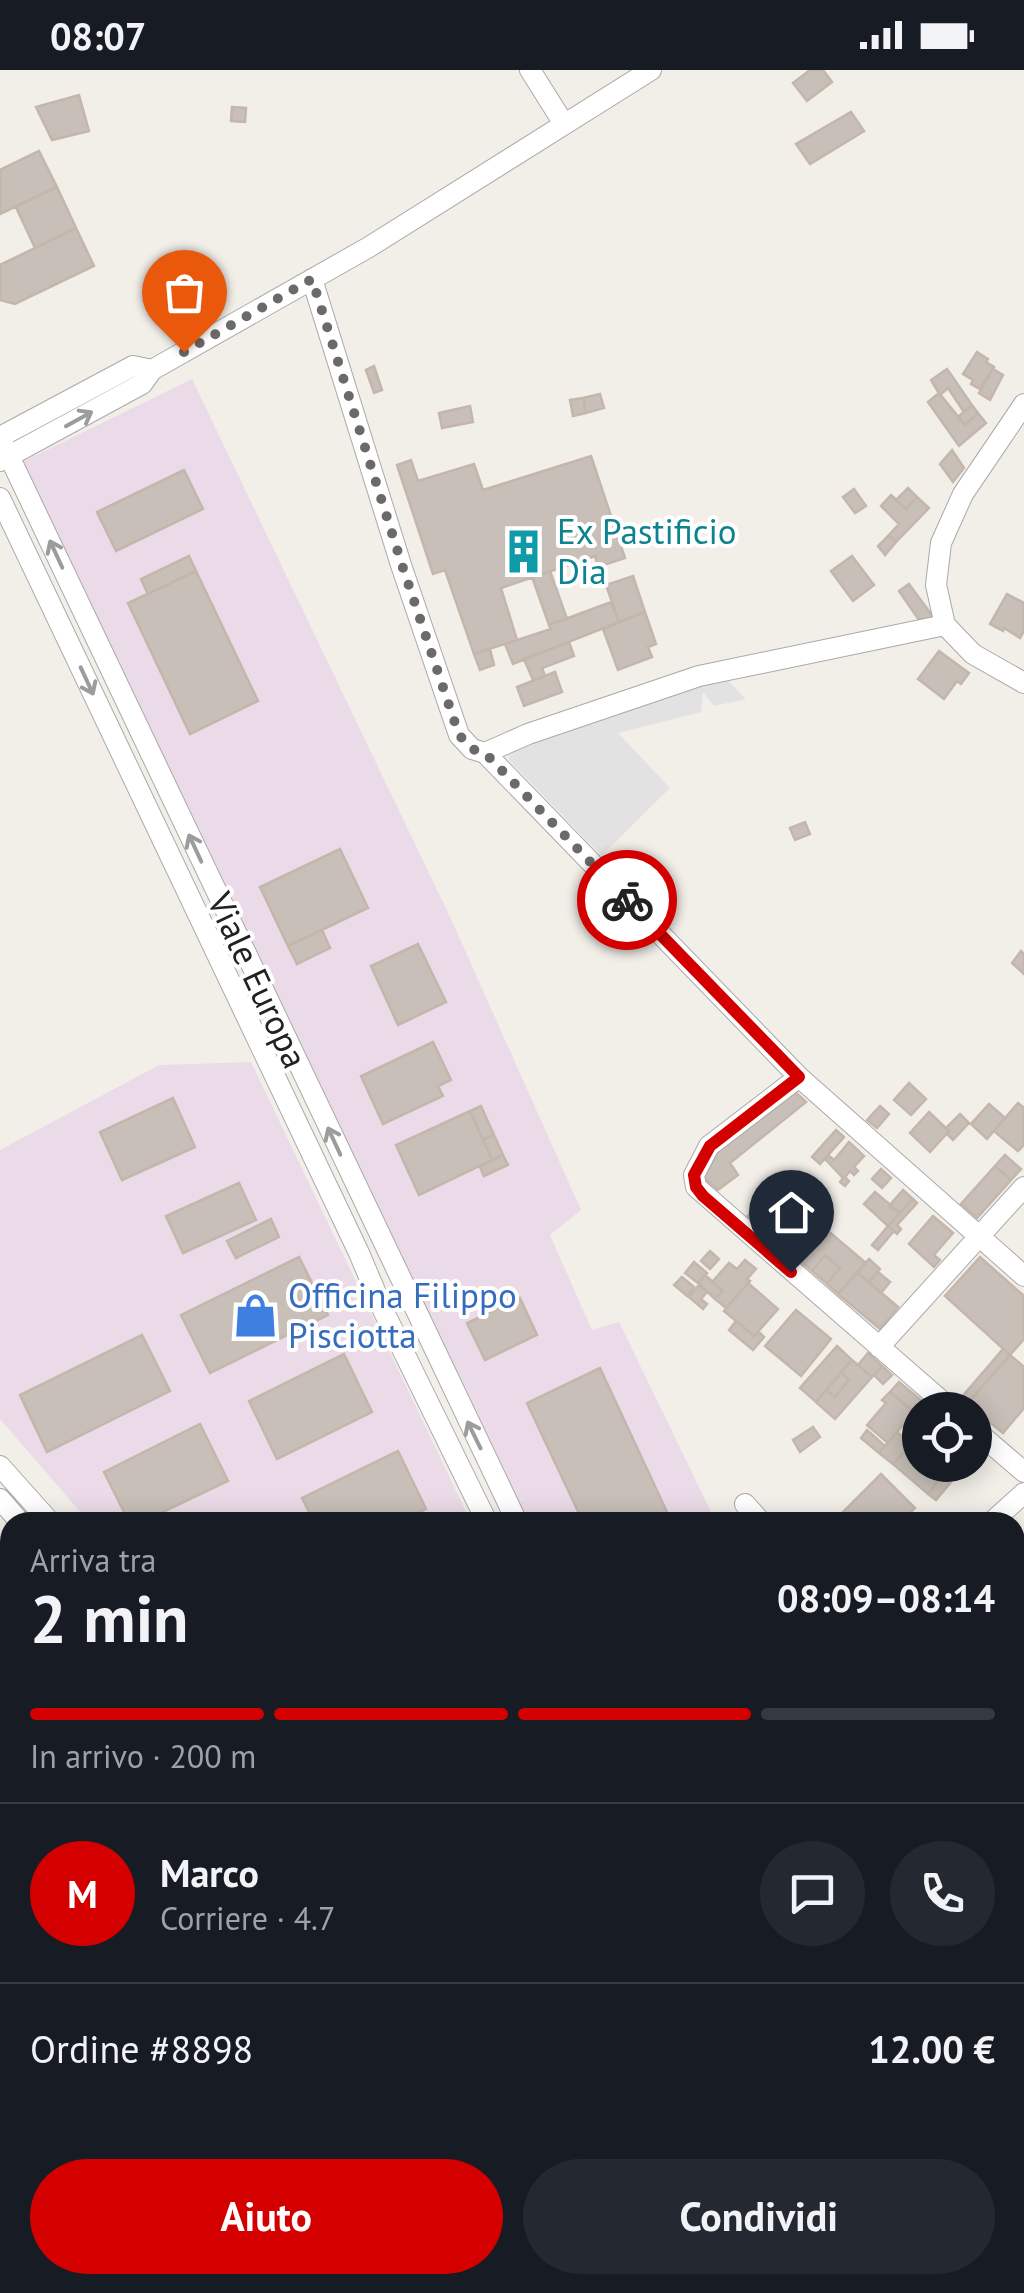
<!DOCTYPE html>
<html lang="it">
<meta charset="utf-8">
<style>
body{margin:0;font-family:"PT Sans",sans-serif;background:#242831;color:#f1f3f6;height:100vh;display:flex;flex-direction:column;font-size:38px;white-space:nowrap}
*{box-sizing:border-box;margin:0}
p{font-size:32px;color:#9ea1a6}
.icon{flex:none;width:55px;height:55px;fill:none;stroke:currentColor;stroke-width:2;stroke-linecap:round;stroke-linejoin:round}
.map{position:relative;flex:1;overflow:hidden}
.side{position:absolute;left:0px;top:1442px;width:1025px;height:782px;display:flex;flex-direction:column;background:#171b24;border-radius:30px 30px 0 0;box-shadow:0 5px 25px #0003}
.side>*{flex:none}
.fabs{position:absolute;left:902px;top:1322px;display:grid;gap:20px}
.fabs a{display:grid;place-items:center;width:90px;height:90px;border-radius:50%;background:#171b24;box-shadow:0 5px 25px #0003;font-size:50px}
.pin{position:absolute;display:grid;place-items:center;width:85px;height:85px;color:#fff;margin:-102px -42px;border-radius:50% 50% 50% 0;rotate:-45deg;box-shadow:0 0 10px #0007}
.pin .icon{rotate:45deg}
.courier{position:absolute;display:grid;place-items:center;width:100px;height:100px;margin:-50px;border:8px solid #d40000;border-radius:50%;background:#fff;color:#222;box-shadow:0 2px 12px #0007}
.headline em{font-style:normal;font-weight:800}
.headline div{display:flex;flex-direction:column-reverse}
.headline{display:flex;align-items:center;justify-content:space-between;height:170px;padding:0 30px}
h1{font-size:65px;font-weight:800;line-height:75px}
.bar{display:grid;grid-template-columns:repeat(4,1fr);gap:15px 10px;align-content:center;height:120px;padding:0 30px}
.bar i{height:12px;border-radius:8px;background:#363941}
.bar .current{background:#d40000}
.bar p{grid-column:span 4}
.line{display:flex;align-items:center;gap:25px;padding:0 30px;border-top:2px solid #363941}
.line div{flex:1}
.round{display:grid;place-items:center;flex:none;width:105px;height:105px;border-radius:52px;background:#242831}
.cta{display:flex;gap:20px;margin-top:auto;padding:20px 30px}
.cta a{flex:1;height:115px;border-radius:60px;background:#d40000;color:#fff;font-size:40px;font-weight:800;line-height:115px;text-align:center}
.cta a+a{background:#242831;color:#f1f3f6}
.status{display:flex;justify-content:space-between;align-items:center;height:70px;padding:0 50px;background:#171b24;direction:ltr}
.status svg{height:28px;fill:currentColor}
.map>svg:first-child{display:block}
.industrial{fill:#ebdbe8}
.construction{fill:#c7c7b4}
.parking{fill:#e2e2e2}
.building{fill:#c7bfb8;stroke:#c4b6ab;stroke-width:2.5}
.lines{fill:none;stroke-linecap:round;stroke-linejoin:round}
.minor-casing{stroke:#a9a9a9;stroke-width:22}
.minor{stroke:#fff;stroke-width:20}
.oneway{stroke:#9c9c9c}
.done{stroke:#6b6a68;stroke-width:10;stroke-dasharray:0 18}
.route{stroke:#d40000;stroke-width:12}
.labels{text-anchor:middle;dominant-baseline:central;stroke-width:8;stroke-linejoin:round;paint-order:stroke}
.culture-label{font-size:35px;fill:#0d838f;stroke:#fff;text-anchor:start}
.street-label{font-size:35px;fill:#222;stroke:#fff}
.shop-label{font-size:35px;fill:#366cbe;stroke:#fff;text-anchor:start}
</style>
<div class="status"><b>08:07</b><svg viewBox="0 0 49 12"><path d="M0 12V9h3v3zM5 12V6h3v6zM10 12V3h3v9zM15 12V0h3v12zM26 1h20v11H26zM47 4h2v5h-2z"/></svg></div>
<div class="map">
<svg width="1024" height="2223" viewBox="0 0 1024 2223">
<rect width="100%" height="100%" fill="#f2efe9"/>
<path class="industrial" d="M192,309L451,849L581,1140L550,1165L592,1260L619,1252L716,1452H525L16,395Z
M251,992L471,1452H89L0,1349V1080L159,995Z"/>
<path class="construction" d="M0,2058L10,2070V2215H139L146,2223H0Z"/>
<path class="parking" d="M722,609H726L746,629L714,636L703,622L701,642L618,663L670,718L602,785L594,778L508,689L510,683L592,646Z"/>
<path class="building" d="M810,0H823L832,12L807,31L793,13Z
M79,25L89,61L52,70L36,37Z
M232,37L246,38L245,52L231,51Z
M851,42L864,61L810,94L796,74Z
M39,81L57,117L0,144V100Z
M57,117L76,158L35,178L16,137Z
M76,158L94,196L15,234L0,230V195Z
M977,282L988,289L986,292L994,297L980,319L971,314L973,310L963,304Z
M374,296L382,320L374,323L366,300Z
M947,299L972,335L964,342L948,318L940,325L931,310Z
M993,299L1003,305L990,330L979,323Z
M939,323L965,355L978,343L986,353L959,376L928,332Z
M600,324L604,338L586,343L583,328Z
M583,328L586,343L573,346L570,330Z
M972,335L978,343L965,355L958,347Z
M470,336L473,352L442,358L439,343Z
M952,380L964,398L953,412L940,394Z
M591,386L625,488L598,497L595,486L501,518L517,570L474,584L445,500L433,504L397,395L411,390L418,411L474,394L483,420Z
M184,400L203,439L116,481L97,442Z
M908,418L917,427L906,439L896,430Z
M854,419L866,436L855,443L843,427Z
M891,425L906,439L917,427L929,438L896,472L889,465L899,454L881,436Z
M889,465L896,472L885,485L878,476Z
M189,486L196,501L148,524L141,509Z
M852,486L874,515L853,531L831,501Z
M196,501L258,631L190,664L128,533Z
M550,501L567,549L549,555L532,507Z
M633,506L645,542L619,552L606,515Z
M909,514L934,548L919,550L899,521Z
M1007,524L1024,533V561L1020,568L1004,558L1003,561L990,554Z
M611,532L619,552L513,594L505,574L551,559L549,555Z
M645,542L656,574L648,577L652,587L618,600L603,559Z
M569,572L574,586L542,598L545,606L533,610L524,589Z
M490,579L494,595L480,600L474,584Z
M939,581L969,603L961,614L957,611L944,629L918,609Z
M555,602L562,622L524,636L517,617Z
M805,752L810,764L795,770L790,758Z
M340,779L368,838L288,876L260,817Z
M322,860L330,878L297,894L288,876Z
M418,874L446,932L398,955L371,896Z
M1021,881L1024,884V904L1012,893Z
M433,972L451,1010L438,1016L443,1026L383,1054L361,1006Z
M909,1013L926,1029L911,1045L894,1030Z
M794,1021L806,1032L730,1093L738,1105L718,1120L704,1108L718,1081Z
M173,1028L195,1077L122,1110L100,1062Z
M1018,1033L1024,1038V1075L1018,1081L994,1061Z
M989,1034L1005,1048L987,1069L971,1054Z
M481,1036L494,1065L483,1070L470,1041Z
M880,1036L889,1044L877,1058L867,1050Z
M470,1041L492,1090L419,1125L396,1075Z
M929,1042L949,1061L930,1082L910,1063Z
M960,1044L969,1053L953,1070L947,1064L949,1061L946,1058Z
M836,1060L844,1067L820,1094L812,1087Z
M494,1065L503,1085L492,1090L483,1070Z
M849,1072L864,1086L854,1097L858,1101L854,1105L850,1101L845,1107L849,1111L845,1116L840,1112L843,1108L825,1089L828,1085L834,1090Z
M503,1085L508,1095L484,1106L480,1097Z
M1005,1085L1021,1099L1011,1110L995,1096Z
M995,1096L1011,1110L977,1148L961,1134Z
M881,1099L891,1108L882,1118L872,1109Z
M795,1106L814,1122L806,1128L797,1121L794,1124L796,1126L765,1160L748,1146L753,1141L760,1146Z
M239,1113L256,1150L183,1183L166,1146Z
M903,1120L913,1129L900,1143L889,1136Z
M875,1122L900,1143L888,1156L864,1134Z
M913,1129L917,1133L897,1155L901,1159L897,1164L888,1156Z
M933,1146L953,1163L934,1185L940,1190L934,1197L909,1174Z
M271,1149L279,1167L236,1188L227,1171Z
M888,1156L894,1161L878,1180L872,1175Z
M827,1160L866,1193L838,1224L827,1214L840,1198L825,1185L812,1201L800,1191Z
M710,1181L719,1189L710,1199L701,1191Z
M825,1185L840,1198L827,1214L812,1201Z
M299,1187L328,1245L210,1303L181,1245Z
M980,1187L1024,1226V1269L1010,1285L945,1226Z
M869,1189L880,1199L869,1212L857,1202Z
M745,1190L756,1199L747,1209L750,1211L726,1238L715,1229L723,1221L712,1212L729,1193L737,1199Z
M694,1192L707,1203L698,1213L685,1203Z
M857,1202L898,1237L880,1259L838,1224Z
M878,1202L890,1212L881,1223L869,1212Z
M705,1205L723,1221L715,1229L698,1213Z
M682,1207L694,1217L687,1226L674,1215Z
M748,1213L778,1239L754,1266L724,1241Z
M699,1215L707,1222L701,1229L707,1234L703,1239L689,1227Z
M520,1228L537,1265L485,1290L467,1253Z
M796,1240L831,1269L801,1306L765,1276Z
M736,1251L754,1266L759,1262L764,1267L753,1280L729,1260Z
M142,1265L170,1321L47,1382L20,1325Z
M837,1276L852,1290L816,1332L800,1318Z
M1003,1279L1010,1285L967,1334L961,1328Z
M868,1283L882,1296L872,1307L858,1295Z
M344,1284L372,1342L277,1389L249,1331Z
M1010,1285L1024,1297V1338L1003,1363L967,1334Z
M852,1290L872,1307L835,1349L816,1332L826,1320L835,1327L849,1310L841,1302Z
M882,1296L892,1305L883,1314L874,1305Z
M600,1298L667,1442L644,1452H583L527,1333Z
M841,1302L849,1310L835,1327L826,1320Z
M899,1312L922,1331L914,1342L890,1322Z
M890,1322L914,1342L888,1373L867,1355L886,1333L882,1330Z
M920,1353V1382L918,1385L909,1377L915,1370L909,1364Z
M200,1354L228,1411L142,1452H129L104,1402Z
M813,1357L820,1367L800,1382L793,1370Z
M867,1360L885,1376L879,1383L861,1368Z
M897,1362L911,1374L893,1394L879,1383Z
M909,1377L920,1387V1395H930L942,1405L928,1424L893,1394Z
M398,1381L426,1439L398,1452H314L302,1428Z
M881,1404L915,1438L900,1452H833Z
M942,1405L951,1412L936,1430L928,1424Z
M343,2215H394L406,2223H338Z
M499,2215H543L537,2223H511Z"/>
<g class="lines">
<defs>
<path id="minor" d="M530,0L564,54
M312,209L401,495L459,665L472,679L485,683L799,1007L1024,1206
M1024,334L963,424L941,473L936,515L945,555L973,584L1024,613
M0,367L517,1452
M0,367L133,296L152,300
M0,391L142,314L152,300L369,177L651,0
M0,428L359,1183L384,1242L487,1452
M485,683L528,664L699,606L945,555
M799,1007L709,1076L694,1105L696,1117L952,1340
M879,1277L1024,1117
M975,1360L1024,1402
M0,1396L50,1452
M0,1429L20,1452
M745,1434L761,1452
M992,1452L1024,1423
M1015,2085L1024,2092
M1015,2115L1024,2122
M171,2223L179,2215"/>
</defs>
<use href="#minor" class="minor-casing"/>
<use href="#minor" class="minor"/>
</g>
<defs><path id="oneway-shaft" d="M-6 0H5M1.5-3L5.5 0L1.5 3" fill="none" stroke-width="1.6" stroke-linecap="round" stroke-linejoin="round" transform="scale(2.5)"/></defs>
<g class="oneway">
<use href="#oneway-shaft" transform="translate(79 349) rotate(-29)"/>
<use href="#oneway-shaft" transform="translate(56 484) rotate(-115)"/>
<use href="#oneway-shaft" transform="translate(87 611) rotate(65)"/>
<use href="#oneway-shaft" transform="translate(195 778) rotate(-115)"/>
<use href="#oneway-shaft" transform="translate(334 1071) rotate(-115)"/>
<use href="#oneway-shaft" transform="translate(474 1365) rotate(-116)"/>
</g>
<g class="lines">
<path class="done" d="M184,282L312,209L402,495L459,665L472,679L485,683L627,830"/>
<path class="route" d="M627,830L799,1007L710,1076L694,1105L696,1117L703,1126L791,1202"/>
</g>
<defs>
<symbol id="building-bare" viewBox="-9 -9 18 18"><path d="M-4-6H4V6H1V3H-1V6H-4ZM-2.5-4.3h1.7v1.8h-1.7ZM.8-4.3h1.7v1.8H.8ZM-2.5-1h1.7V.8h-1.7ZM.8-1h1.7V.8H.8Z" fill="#0f9aa8" stroke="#fff" stroke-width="2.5" paint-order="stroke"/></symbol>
<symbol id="shop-bare" viewBox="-9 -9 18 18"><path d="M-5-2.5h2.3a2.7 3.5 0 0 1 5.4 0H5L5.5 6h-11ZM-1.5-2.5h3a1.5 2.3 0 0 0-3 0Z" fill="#3f7fe0" stroke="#fff" stroke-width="2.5" paint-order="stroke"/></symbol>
</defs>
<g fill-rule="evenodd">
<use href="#building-bare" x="492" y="450" width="63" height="63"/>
<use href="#shop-bare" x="224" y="1214" width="63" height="63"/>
</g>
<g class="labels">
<g class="culture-label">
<text x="557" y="461">Ex Pastificio<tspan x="557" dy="40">Dia</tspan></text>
</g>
<g class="street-label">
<text transform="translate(258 910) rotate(65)">Viale Europa</text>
</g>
<g class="shop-label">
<text x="288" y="1225">Officina Filippo<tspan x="288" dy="40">Pisciotta</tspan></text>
</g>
</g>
</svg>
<div class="fabs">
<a><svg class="icon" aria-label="locate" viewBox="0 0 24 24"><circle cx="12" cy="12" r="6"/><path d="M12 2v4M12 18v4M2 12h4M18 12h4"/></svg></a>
</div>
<div class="pin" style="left:184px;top:282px;background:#ea580c"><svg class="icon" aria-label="bag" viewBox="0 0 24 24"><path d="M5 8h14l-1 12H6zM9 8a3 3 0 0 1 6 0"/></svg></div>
<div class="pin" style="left:791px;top:1202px;background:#1f2937"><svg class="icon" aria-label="home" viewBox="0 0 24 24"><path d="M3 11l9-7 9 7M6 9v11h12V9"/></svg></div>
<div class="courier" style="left:627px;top:830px"><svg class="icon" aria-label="bike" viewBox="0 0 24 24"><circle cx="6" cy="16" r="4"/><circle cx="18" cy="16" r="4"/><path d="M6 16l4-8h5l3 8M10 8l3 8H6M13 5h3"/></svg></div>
<section class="side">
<div class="headline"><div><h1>2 min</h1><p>Arriva tra</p></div><em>08:09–08:14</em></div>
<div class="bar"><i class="current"></i><i class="current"></i><i class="current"></i><i></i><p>In arrivo · 200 m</p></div>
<div class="line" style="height:180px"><b class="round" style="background:#d40000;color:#fff">M</b><div><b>Marco</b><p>Corriere · 4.7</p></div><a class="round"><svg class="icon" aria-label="chat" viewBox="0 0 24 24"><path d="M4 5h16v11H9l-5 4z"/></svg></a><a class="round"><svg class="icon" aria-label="phone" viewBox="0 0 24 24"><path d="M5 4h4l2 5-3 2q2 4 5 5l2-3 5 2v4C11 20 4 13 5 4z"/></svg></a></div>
<div class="line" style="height:130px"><div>Ordine #8898</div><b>12.00 €</b></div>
<div class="cta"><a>Aiuto</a><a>Condividi</a></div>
</section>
</div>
